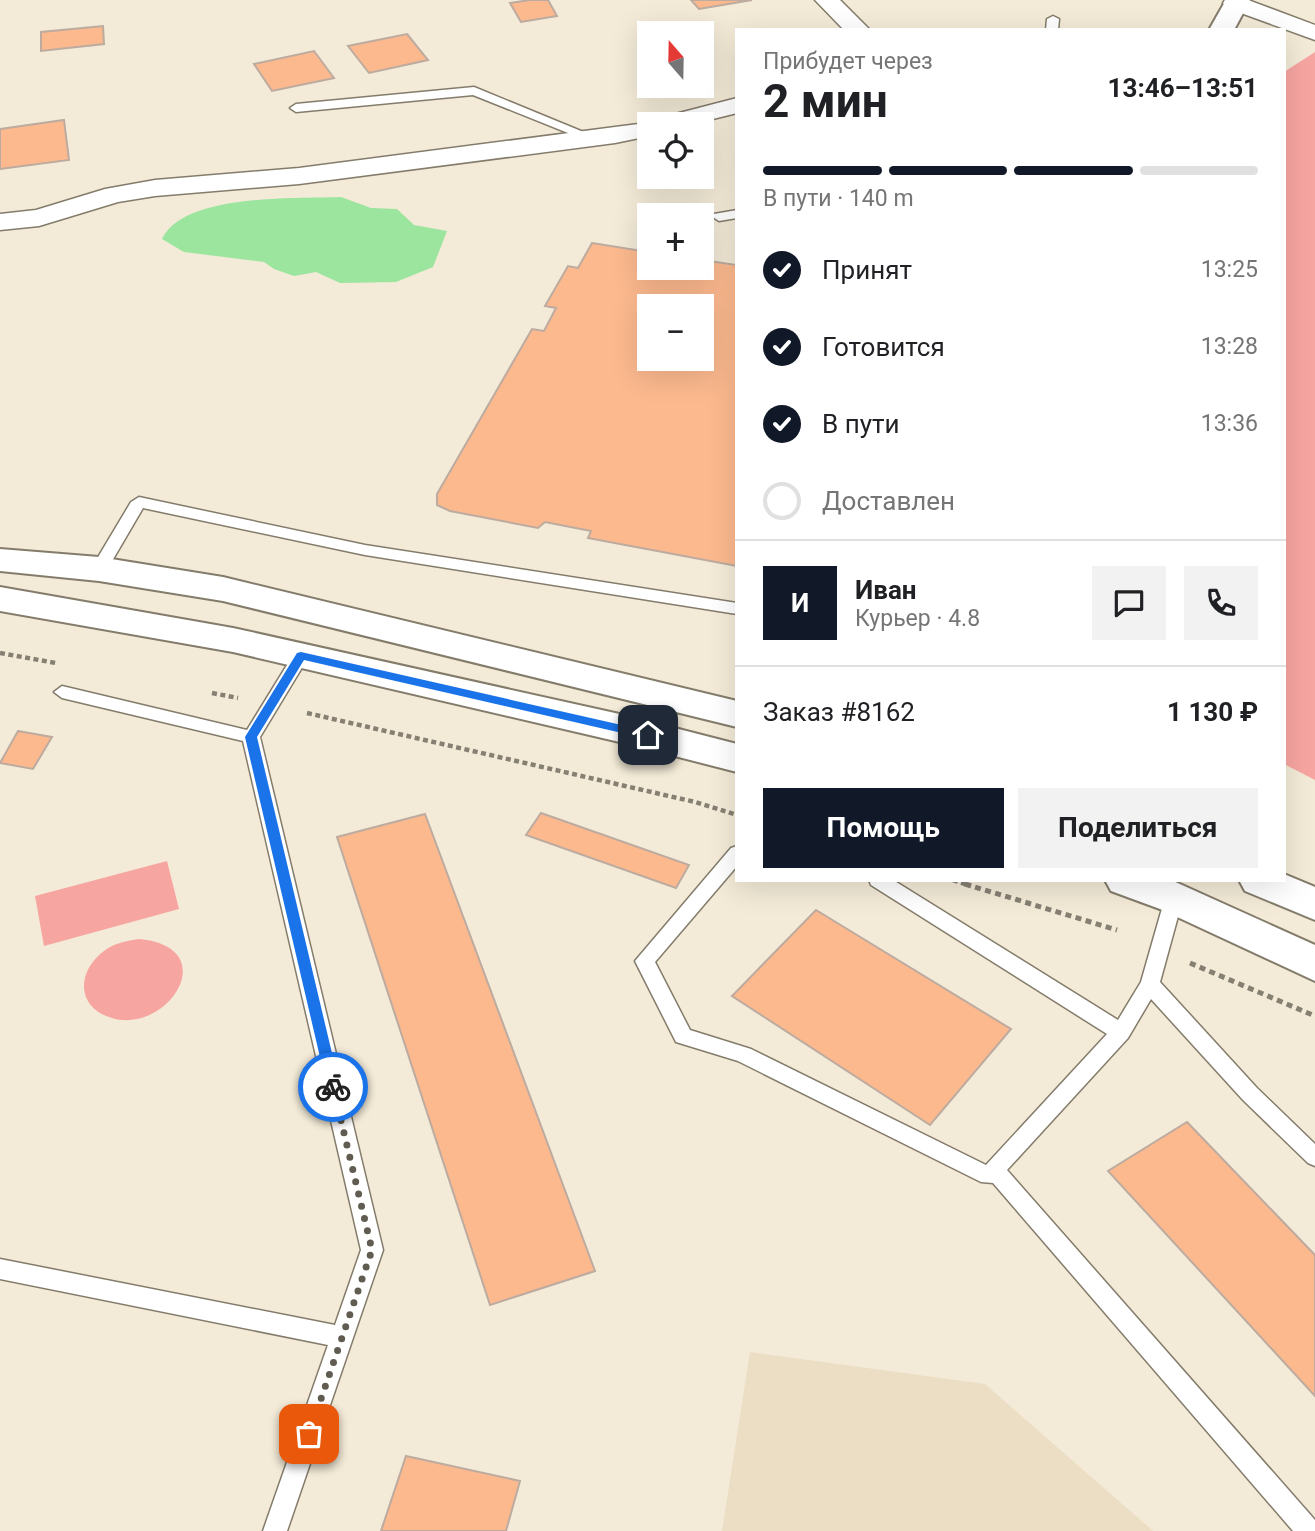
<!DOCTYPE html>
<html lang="ru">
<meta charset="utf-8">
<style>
body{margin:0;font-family:Roboto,sans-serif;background:#f2f2f2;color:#202124;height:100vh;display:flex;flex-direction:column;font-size:26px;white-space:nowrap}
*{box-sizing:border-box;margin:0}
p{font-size:23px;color:#757577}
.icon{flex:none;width:38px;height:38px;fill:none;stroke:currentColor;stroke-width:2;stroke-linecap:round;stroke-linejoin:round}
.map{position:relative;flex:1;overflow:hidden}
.drawer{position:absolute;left:735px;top:28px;width:551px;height:854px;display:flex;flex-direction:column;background:#fff;border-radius:0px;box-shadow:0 7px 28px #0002}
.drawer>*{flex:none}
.needle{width:46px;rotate:340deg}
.controls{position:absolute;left:637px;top:21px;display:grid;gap:14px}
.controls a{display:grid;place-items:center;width:77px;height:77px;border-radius:0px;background:#fff;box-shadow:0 7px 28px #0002;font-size:35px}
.pin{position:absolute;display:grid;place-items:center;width:60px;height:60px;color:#fff;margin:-30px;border-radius:14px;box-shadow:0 4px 10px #0006}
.courier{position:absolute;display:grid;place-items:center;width:70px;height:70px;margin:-35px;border:5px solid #1a73e8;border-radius:50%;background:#fff;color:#222;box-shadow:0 2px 9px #0007}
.head em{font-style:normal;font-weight:700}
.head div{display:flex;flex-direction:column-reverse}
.head{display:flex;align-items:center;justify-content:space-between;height:119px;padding:0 28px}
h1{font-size:46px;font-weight:700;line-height:52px}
.bar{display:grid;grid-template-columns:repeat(4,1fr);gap:10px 7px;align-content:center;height:84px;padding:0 28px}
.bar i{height:9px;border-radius:5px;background:#e0e0e0}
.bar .current{background:#111827}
.bar p{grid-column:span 4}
.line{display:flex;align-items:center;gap:18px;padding:0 28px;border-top:2px solid #e0e0e0}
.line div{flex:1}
.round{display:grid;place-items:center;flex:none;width:74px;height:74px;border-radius:0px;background:#f2f2f2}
ol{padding:0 28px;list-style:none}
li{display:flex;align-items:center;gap:21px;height:77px}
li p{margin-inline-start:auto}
li .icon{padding:7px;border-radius:50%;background:#111827;color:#fff;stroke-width:4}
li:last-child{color:#757577}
li i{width:38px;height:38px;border:4px solid #e0e0e0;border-radius:50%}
.primary-button{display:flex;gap:14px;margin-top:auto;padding:14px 28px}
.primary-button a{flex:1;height:80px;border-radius:0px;background:#111827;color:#fff;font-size:28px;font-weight:700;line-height:80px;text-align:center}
.primary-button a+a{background:#f2f2f2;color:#202124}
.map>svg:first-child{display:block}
.built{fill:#ebdec5}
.green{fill:#f7a5a1}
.water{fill:#9be59f}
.building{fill:#fcb98e;stroke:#bdaba0;stroke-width:2;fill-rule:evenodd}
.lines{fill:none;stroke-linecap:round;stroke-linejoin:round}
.lane-casing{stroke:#847c6b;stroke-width:3}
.street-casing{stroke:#847c6b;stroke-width:3}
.secondary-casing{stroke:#847c6b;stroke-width:4}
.path-far1{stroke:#868073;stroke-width:4.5;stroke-dasharray:5 3.5;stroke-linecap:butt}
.path{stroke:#868073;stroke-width:5;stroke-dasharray:6 4.5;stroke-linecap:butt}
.lane{fill:#fff;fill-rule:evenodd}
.street{fill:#fff;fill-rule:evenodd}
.secondary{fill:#fff;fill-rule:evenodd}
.route{fill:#1a73e8}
.done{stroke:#615c51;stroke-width:7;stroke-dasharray:0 12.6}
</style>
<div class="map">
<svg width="1315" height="1531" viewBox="0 0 1315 1531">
<rect width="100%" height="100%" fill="#f3ead7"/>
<path class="built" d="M750,1352L985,1384L1153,1531H722Z"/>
<path class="green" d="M1315,52V780L1284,764V72Z
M167,861L179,909L44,946L35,896Z
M139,939C226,947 166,1038 109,1017C75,1005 78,970 104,951C114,943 127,941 139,939Z"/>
<path class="water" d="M341,197L371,208L397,209L414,225L447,231L433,267L396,282L340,283L316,272L294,276L274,269L264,262L184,252L162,239C184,193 296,199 341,197Z"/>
<path class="building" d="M530,0H548L557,16L521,22L510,3Z
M691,0H752L699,9Z
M103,26L104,44L41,51V32Z
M407,34L428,60L369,73L348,46Z
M314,51L334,78L272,91L254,64Z
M64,120L69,160L0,169V129Z
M592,243L649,252V268H702V260L737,265V566L588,538L591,531L545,522L538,528L450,511L437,505V494L532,329L544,331L556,308L545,306L568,266L578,268ZM649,306H702V359H649Z
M18,731L52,737L33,769L0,763Z
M541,813L689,865L676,888L526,835Z
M425,814L595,1271L490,1305L337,837Z
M816,910L1011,1029L930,1125L732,996Z
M1187,1122L1315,1255V1396L1108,1171Z
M406,1456L520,1481L506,1531H381Z"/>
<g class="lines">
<defs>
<path id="lane" d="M1053,16L1059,19L1058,30H1046L1047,19Z
M474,87L598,138L588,141L473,95L296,112L290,108L296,104Z
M737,210V218L719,221L713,217L714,214Z
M139,497L365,545L737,603V614L365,555L143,508L105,573H93L91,569L131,502Z
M301,650L309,656L260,737L383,1250L287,1531H263L328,1345L0,1279V1259L335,1325L361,1250L243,741L62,698L54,692L62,686L247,730L295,652Z
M737,846V866L655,962L690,1030L751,1049L986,1165L1107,1034L871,885L869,880H893L1118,1020L1141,982L1165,898L1167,893L1174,891L1181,893L1183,898L1160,982L1257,1088L1315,1144V1166L1308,1163L1243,1100L1151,999L1128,1038L1007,1170L1315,1520V1531H1293L993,1183L981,1182L738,1061L676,1042L635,961L731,848Z"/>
<path id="street" d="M815,0H840L870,30H844Z
M1225,0H1248L1315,25V40L1227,8L1223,3Z
M737,98V113L693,124H649V136L615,143L299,184L155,196L118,202L39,226L0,230V214L36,210L105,189L155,180L299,168L615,127L654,122L656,119Z"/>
<path id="secondary" d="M1226,0H1250L1234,30H1209Z
M0,549L99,557L223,577L737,701V727L223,601L99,581L0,571Z
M0,587L233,628L624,715L737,744V772L624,743L233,652L0,611Z
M1284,874L1315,887V920L1245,891L1239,880H1284Z
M1105,880H1171L1315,945V981L1160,909L1111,891Z"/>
</defs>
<use href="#lane" class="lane-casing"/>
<use href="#street" class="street-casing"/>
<use href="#secondary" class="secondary-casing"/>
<path class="path-far1" d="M0,653L56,663
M212,693L238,698
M307,713L695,802L737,815
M953,880L971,886"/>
<path class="path" d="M965,884L1117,930
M1190,963L1315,1016"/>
<use href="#lane" class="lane"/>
<use href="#street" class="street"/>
<use href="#secondary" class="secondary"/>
</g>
<path class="route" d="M301,652L648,731L654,735L648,739L304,660L257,737L340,1087L333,1092L327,1087L245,737L297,653Z"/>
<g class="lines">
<path class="done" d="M309,1434L372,1250L333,1087"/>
</g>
</svg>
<div class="controls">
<a><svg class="needle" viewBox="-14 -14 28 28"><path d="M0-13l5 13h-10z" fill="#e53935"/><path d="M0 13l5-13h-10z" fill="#757577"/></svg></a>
<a><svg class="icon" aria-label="locate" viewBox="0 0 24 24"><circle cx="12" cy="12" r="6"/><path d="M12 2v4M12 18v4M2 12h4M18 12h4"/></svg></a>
<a>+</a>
<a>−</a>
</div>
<div class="pin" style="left:309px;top:1434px;background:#ea580c"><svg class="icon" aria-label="bag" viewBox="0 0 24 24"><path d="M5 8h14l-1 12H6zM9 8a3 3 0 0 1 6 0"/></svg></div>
<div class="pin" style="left:648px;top:735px;background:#1f2937"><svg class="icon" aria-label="home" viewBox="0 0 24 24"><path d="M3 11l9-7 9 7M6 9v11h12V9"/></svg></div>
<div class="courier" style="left:333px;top:1087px"><svg class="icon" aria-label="bike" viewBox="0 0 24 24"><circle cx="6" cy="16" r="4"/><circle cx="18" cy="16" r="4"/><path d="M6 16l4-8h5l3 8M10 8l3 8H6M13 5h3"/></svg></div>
<section class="drawer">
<div class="head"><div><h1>2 мин</h1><p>Прибудет через</p></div><em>13:46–13:51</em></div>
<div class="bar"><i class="current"></i><i class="current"></i><i class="current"></i><i></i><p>В пути · 140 m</p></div>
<ol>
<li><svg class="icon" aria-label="check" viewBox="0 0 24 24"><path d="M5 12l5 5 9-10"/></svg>Принят<p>13:25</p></li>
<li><svg class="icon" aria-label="check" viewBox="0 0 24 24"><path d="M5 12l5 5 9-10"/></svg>Готовится<p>13:28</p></li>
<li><svg class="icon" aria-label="check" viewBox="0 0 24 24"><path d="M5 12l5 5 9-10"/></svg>В пути<p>13:36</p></li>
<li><i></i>Доставлен</li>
</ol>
<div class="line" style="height:126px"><b class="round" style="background:#111827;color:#fff">И</b><div><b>Иван</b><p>Курьер · 4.8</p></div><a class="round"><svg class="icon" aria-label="chat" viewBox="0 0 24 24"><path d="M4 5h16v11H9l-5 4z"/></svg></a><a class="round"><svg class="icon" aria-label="phone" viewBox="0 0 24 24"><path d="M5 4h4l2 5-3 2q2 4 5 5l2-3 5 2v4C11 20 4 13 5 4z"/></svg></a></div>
<div class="line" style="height:91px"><div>Заказ #8162</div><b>1 130 ₽</b></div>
<div class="primary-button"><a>Помощь</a><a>Поделиться</a></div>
</section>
</div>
